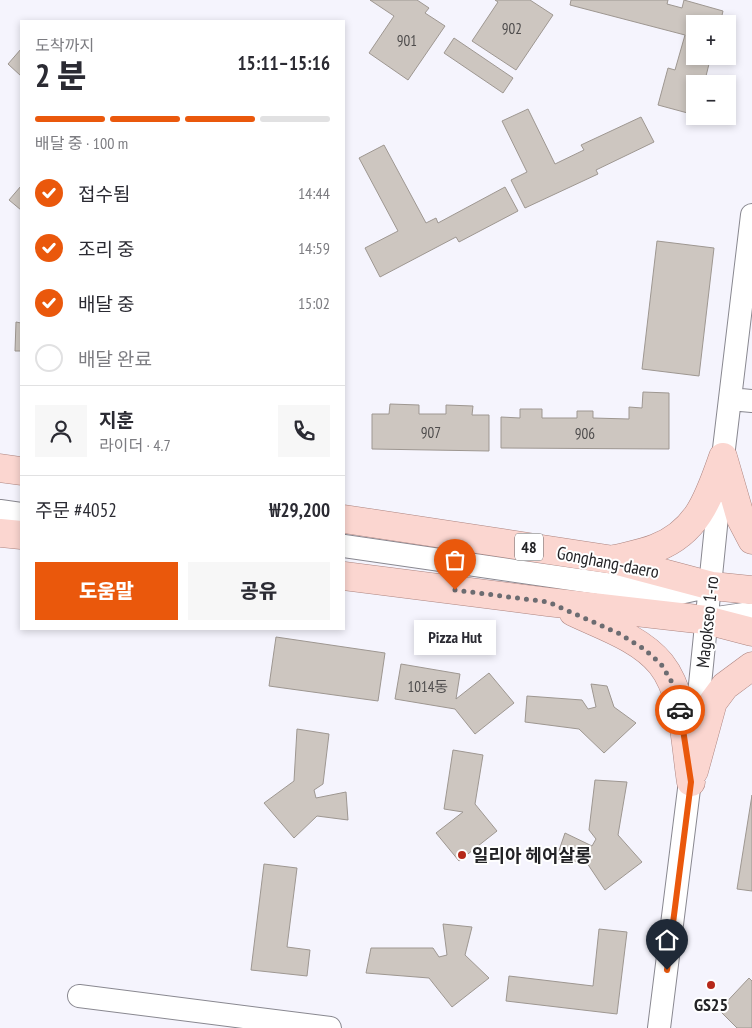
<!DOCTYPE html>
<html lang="ko">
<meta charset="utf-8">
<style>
body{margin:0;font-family:"PT Sans Narrow","Noto Sans KR",sans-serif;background:#f7f7f7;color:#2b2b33;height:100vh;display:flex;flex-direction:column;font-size:19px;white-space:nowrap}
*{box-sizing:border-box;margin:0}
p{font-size:16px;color:#7c7c81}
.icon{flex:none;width:28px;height:28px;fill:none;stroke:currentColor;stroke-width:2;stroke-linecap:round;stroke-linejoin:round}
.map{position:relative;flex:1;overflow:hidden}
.side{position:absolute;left:20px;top:20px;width:325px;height:610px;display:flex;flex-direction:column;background:#fff;border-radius:0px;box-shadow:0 2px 8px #0003}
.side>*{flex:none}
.controls{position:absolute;left:686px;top:15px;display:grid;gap:10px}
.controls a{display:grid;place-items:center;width:50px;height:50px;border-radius:0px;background:#fff;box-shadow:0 2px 8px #0003;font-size:25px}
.pin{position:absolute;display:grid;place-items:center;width:42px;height:42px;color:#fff;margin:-51px -21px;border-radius:50% 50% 50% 0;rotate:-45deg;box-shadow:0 0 5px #0007}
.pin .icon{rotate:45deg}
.courier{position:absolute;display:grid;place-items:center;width:50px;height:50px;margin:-25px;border:4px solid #ea580c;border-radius:50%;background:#fff;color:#222;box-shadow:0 1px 6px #0007}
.bubble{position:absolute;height:35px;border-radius:0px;background:#fff;box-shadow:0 2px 8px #0003;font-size:16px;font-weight:800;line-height:35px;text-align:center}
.summary em{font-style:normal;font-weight:800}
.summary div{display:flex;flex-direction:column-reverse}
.summary{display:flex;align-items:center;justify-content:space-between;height:85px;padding:0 15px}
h1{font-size:32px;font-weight:800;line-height:38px}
.bar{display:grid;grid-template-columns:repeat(4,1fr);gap:8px 5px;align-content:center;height:60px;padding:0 15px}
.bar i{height:6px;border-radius:4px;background:#e1e1e2}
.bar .active{background:#ea580c}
.bar p{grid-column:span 4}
.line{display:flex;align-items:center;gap:12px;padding:0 15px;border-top:1px solid #e1e1e2}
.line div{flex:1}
.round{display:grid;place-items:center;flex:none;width:52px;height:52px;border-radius:0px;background:#f7f7f7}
ol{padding:0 15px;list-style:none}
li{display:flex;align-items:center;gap:15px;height:55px}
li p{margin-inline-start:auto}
li .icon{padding:5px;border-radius:50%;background:#ea580c;color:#fff;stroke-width:4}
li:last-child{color:#7c7c81}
li i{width:28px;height:28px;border:2px solid #e1e1e2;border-radius:50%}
.cta{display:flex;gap:10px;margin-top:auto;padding:10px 15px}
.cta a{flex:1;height:58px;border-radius:0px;background:#ea580c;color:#fff;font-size:20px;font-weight:800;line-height:58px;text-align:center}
.cta a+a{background:#f7f7f7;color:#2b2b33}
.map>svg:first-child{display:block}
.building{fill:#cdc6c0;stroke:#9e9791}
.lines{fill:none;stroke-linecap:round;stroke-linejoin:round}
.minor-casing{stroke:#898890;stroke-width:24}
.major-casing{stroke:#ad8580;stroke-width:29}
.minor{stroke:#fff;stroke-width:22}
.major{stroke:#fbd6d0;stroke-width:28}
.done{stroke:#6c6c71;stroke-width:5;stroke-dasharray:0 9}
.route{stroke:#ea580c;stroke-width:6}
.poi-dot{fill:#b6281a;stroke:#fff;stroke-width:2}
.labels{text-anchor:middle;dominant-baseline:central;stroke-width:4;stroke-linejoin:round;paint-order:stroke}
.number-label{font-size:15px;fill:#4e4c4c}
.shield{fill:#fff;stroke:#656567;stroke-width:1}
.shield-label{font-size:16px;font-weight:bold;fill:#232326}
.street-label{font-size:18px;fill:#232326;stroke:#fff}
.poi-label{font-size:18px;font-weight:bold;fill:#232326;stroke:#fff;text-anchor:start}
</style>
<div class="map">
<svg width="752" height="1028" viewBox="0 0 752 1028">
<rect width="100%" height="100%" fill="#f5f4fd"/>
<path class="building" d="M370,0H417L429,8L425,13L445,26L408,80L369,53L394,16Z
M495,0H530L553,15L516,70L472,41L498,2Z
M571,0H668L667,4L682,8L684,0L723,11L720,24H695V56H711L704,84H695V115L658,105L668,68L675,70L685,35L570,5Z
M454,38L513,78L503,93L444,53Z
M21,49V76L8,64Z
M528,109L555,164L584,150L581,145L641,117L654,142L596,170L598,174L525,208L511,180L527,172L502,121Z
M384,145L426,223L436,218L438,223L505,187L518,211L459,242L456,237L380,277L365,248L398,231L359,158Z
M21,186V210L9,200Z
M657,241L714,248L699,376L642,369Z
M16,322L21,323V351H15Z
M643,392L669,393V449L501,448V417L520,418V409H542V418H577V411H593V418L629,419V407L642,408Z
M390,404L419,405V414H446V405L473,406L472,415H489V451L372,449V414H389Z
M276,637L385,653L378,701L269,686Z
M401,664L460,674L456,699L489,673L514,703L475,734L455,709L395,699Z
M591,684L607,686L614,707L636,723L604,753L579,729L525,722L527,696L582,700L588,709L596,707Z
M297,729L329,734L323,784L314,790L316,798L346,792L348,820L317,816L294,838L264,803L294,781Z
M453,750L483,755L475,804L497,831L459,861L436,833L463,812L444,809Z
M595,780L627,782L618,835L642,862L605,890L587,863L556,859L565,833L592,846L596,839L589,830Z
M752,795V891L737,889Z
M264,864L297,868L287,947L310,950L307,976L251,970Z
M443,924L472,927L465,955L489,978L452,1007L429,978L366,973L371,948H433L439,957L447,955Z
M599,929L627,932L617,1014L506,1001L509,976L593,986Z
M749,978L752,981V1028H737L719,1010Z"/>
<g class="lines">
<defs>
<path id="minor" d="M730,399L752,401
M0,511L21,514
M344,546L675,594L711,586
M710,619L744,614L752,615
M695,734L723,457L752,215
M79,996L330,1028
M659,1028L692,765"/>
<path id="major" d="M723,457L741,519L752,540
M0,468L21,471
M344,519L614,560L712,586L752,590
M0,533L21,535
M615,559C628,556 644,553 656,548C699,531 709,496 723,457
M344,576L548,602L706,620L752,632
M573,612C602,626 640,638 661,664C685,694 685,745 691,782
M694,771L713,702L725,686L752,666"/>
</defs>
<use href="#minor" class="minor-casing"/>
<use href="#major" class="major-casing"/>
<use href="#minor" class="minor"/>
<use href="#major" class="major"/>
</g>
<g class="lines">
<path class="done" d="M455,590L548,602L618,633L644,649L661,664L673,684L680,710"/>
<path class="route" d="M667,970L691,782L680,710"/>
</g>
<g class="poi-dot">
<circle cx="462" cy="855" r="5"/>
<circle cx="711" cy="985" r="5"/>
</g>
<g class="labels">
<g class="number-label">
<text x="512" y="28">902</text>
<text x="407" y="40">901</text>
<text x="431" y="432">907</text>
<text x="585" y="433">906</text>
<text x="428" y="686">1014동</text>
</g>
<rect class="shield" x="515" y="533.5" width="28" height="27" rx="4"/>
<g class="shield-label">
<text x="529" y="547">48</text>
</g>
<g class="street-label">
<text transform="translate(608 562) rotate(11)">Gonghang-daero</text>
<text transform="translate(707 622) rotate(-84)">Magokseo 1-ro</text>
</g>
<g class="poi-label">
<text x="472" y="855">일리아 헤어살롱</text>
<text x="711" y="1004" text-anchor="middle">GS25</text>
</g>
</g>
</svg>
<div class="controls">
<a>+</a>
<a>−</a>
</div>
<div class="pin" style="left:455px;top:590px;background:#ea580c"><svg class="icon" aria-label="bag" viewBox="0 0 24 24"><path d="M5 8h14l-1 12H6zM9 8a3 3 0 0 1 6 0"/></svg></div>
<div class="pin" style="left:667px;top:970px;background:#1f2937"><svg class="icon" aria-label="home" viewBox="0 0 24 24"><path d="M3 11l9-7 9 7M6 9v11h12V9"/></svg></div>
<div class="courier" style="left:680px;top:710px"><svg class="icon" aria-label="car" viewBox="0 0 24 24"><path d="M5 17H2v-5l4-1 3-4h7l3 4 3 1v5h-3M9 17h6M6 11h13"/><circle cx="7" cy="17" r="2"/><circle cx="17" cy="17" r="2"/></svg></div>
<div class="bubble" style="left:414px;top:620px;width:82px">Pizza Hut</div>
<section class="side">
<div class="summary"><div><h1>2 분</h1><p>도착까지</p></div><em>15:11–15:16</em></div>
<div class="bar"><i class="active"></i><i class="active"></i><i class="active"></i><i></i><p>배달 중 · 100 m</p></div>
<ol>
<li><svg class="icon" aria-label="check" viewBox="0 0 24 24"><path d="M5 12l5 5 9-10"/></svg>접수됨<p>14:44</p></li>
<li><svg class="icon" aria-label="check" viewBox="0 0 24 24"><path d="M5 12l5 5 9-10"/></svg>조리 중<p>14:59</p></li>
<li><svg class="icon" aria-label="check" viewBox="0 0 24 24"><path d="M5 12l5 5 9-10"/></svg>배달 중<p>15:02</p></li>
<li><i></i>배달 완료</li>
</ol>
<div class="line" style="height:90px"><a class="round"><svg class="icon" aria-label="person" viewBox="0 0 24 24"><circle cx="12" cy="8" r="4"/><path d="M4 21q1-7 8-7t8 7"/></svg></a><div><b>지훈</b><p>라이더 · 4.7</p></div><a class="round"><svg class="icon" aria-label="phone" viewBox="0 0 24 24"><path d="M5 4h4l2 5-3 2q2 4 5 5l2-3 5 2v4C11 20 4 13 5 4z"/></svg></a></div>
<div class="line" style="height:65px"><div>주문 #4052</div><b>₩29,200</b></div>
<div class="cta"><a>도움말</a><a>공유</a></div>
</section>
</div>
